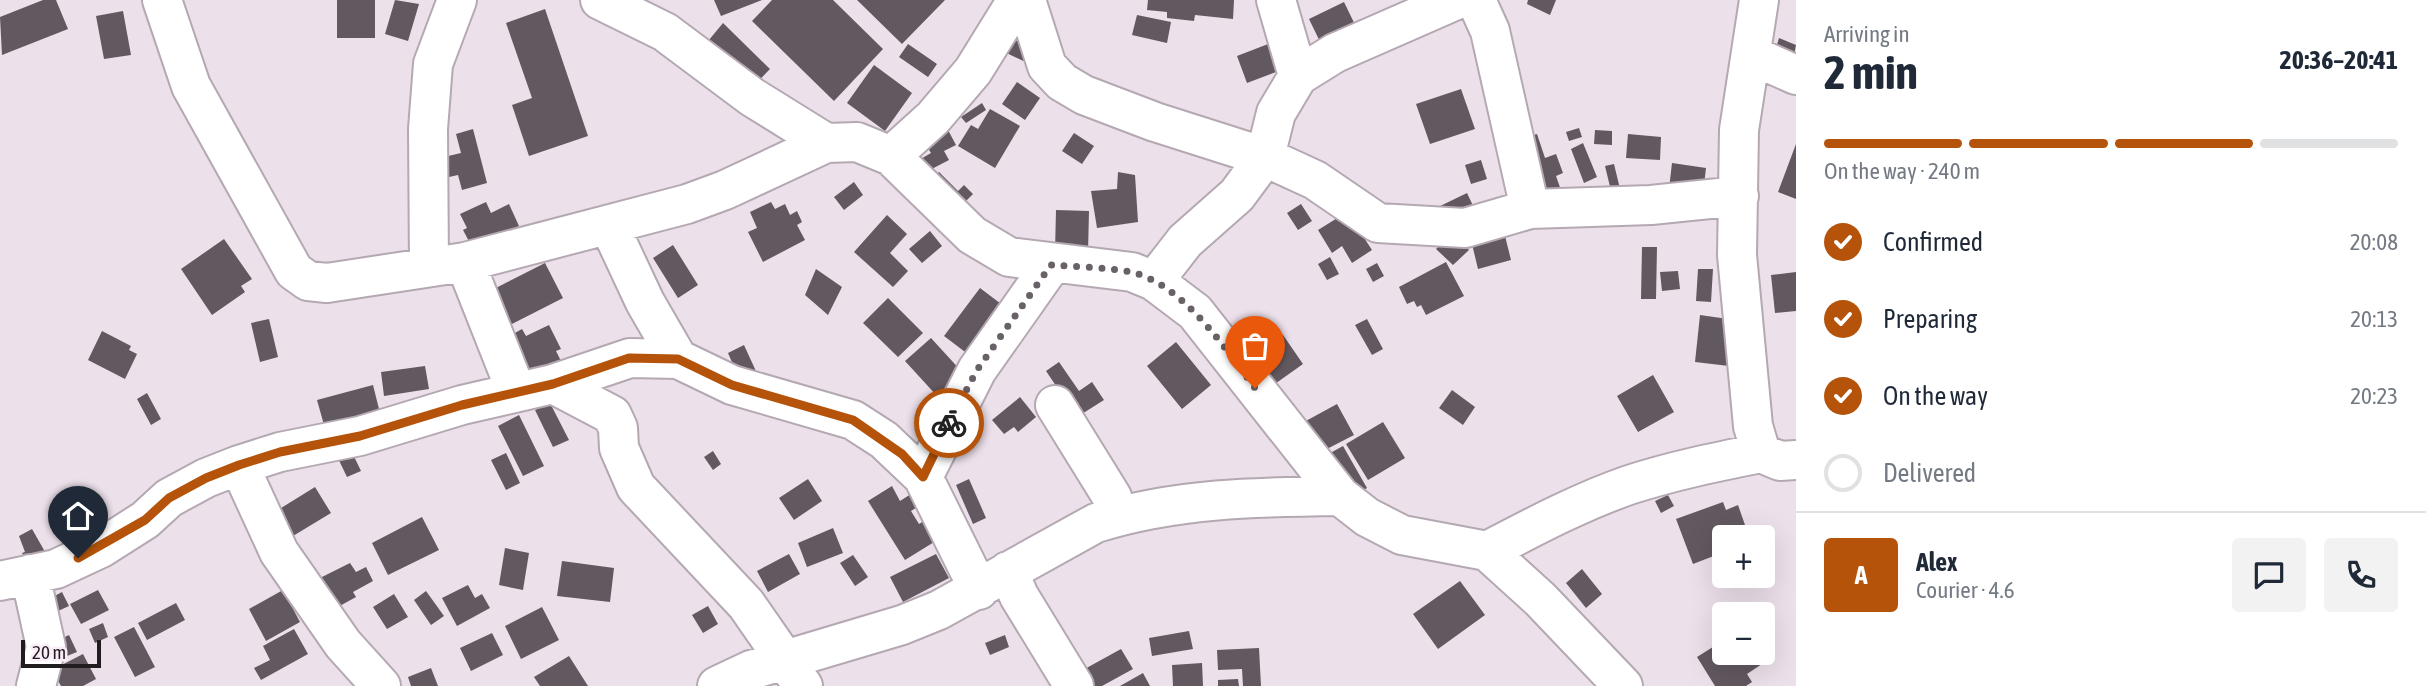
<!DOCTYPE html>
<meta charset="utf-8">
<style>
body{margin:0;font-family:"Asap Condensed",sans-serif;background:#f2f2f3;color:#1f2937;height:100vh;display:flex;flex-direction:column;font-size:26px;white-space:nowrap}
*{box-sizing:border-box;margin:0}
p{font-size:23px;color:#747a83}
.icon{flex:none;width:38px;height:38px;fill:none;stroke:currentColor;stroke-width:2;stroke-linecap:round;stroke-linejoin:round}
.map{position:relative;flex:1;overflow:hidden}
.sheet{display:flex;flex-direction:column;background:#fff;width:630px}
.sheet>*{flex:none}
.buttons{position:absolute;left:1712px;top:525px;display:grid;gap:14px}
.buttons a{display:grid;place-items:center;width:63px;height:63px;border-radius:7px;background:#fff;box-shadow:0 7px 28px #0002;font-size:35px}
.scale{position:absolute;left:21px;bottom:18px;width:80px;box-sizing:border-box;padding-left:7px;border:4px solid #211c20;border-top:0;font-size:19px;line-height:24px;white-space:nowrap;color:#211c20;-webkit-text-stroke:5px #f9edf7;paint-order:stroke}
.pin{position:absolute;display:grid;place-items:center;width:60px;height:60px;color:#fff;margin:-72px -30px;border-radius:50% 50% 50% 0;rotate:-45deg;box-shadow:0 0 7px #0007}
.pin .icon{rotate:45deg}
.courier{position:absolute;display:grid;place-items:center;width:70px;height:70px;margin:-35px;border:5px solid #b45309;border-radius:50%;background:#fff;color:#222;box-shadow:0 2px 9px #0007}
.headline em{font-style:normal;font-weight:700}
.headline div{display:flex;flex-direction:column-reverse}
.headline{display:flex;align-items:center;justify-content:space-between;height:119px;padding:0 28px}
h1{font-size:46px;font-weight:700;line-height:52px}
.bar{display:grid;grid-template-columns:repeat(4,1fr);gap:10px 7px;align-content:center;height:84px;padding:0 28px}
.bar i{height:9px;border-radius:5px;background:#e0e1e3}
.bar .active{background:#b45309}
.bar p{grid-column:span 4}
.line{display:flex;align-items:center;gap:18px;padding:0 28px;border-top:2px solid #e0e1e3}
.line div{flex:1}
.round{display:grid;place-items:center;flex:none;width:74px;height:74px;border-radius:7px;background:#f2f2f3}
ol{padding:0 28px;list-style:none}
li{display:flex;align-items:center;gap:21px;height:77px}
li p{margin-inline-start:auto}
li .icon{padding:7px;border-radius:50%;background:#b45309;color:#fff;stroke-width:4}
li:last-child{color:#747a83}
li i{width:38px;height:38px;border:4px solid #e0e1e3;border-radius:50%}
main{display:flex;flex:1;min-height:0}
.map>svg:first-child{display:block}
.building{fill:#625860}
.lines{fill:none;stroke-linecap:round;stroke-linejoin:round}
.minor-casing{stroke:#b4a8b2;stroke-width:42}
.minor{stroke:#fff;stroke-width:38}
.done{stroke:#686167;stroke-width:7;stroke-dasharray:0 12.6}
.route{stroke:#b45309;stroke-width:9}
</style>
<main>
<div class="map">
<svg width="1796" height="686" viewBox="0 0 1796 686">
<rect width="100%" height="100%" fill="#ece0ea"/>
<path class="building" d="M43,0H56L68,29L2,55L0,17Z
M337,0H375V38H337Z
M395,0L419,4L408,41L385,34Z
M714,0H762L721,16Z
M772,0H833L883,49L834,101L752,21Z
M857,0H945L902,44Z
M1148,0H1234L1233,19L1195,15L1194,21L1167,18V12L1147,10Z
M1528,0H1556L1550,15L1527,4Z
M1344,2L1360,35L1325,52L1309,19Z
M545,9L588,136L529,156L512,105L532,98L506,23Z
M123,11L131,55L104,59L96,16Z
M1137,15L1171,22L1167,43L1132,35Z
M723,23L770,69L748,92L704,46Z
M1006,33L1040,47L1032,65L998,49Z
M1779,38L1796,45L1794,55L1776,48Z
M1273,42L1284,69L1247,83L1237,56Z
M908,44L937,64L928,77L899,57Z
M874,65L912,93L885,131L847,103Z
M1017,82L1040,98L1025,120L1002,104Z
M1461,89L1475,129L1430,144L1416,104Z
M982,103L986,110L966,123L961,117Z
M990,109L1020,126L995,168L958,146L971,125L978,129Z
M1579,128L1582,137L1569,141L1566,132Z
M473,129L487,183L462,190L458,175L449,177L444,157L461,153L456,134Z
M927,129L948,130L956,145L944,151L949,160L926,172L919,160L931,153L928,148L935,144Z
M1595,130L1612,131V145L1594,144Z
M1074,133L1094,146L1082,164L1062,151Z
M1537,134L1545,158L1556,154L1563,173L1556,176L1562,193L1547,199L1523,138Z
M1628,134L1661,137L1660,160L1626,158Z
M1583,143L1597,177L1584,183L1571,149Z
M1796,144V199L1778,192Z
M1481,160L1487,179L1471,184L1465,165Z
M1672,163L1706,168L1703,194L1669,189Z
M1614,164L1621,193L1612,195L1605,166Z
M939,172L958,191L964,185L973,194L955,212L927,184Z
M1118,172L1135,175L1138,222L1097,228L1091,191L1117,189Z
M854,182L863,195L844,210L834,197Z
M1467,193L1476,212L1434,209Z
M486,202L491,213L509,204L519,226L473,249L463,230L467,228L460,214Z
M771,202L775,209L785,204L790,215L797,211L802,222L797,225L805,240L763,262L748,232L757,228L750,212Z
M1301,204L1312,221L1298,230L1287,213Z
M1056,210L1089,211L1088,253L1055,252Z
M1347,212L1372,250L1352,263L1342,246L1332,253L1318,230Z
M887,215L907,234L890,253L908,271L893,287L854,252Z
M930,231L942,246L922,263L909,249Z
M1452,233L1469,250L1453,265L1436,249Z
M1505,236L1511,260L1478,269L1472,244Z
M224,239L252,279L241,286L245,292L212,315L181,269Z
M673,245L698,285L678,298L653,258Z
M1642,247H1657L1656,299H1641Z
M1330,257L1339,274L1327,280L1318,264Z
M1446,262L1464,296L1426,315L1421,305L1417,307L1414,301L1407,304L1399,287Z
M545,263L563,298L508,326L490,291Z
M1377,263L1384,276L1373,282L1366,269Z
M816,269L842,287L828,315L805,295Z
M1698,269H1713L1711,302L1696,301Z
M1678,271L1680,289L1662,291L1660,272Z
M1796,272V311L1775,313L1771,275Z
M980,288L1013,313L977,361L944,336Z
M888,298L923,333L898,357L863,323Z
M1700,315L1735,320L1729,366L1695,362Z
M269,319L278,357L260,362L251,323Z
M1367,319L1383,349L1372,355L1355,325Z
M549,325L561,349L556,351L564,367L525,387L502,340L522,329L526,336Z
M102,331L131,346L129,350L137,354L125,379L88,360Z
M1283,335L1303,364L1272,386L1251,358Z
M931,338L963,373L937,396L905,361Z
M1176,342L1211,385L1182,409L1147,366Z
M744,345L760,380L738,376L728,353Z
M1059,362L1079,391L1092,382L1104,400L1077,417L1046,371Z
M425,366L429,389L384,396L381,372Z
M1653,375L1674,412L1638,432L1617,396Z
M373,385L381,417L326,432L317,400Z
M1452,390L1475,407L1463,425L1439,408Z
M147,393L161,419L151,425L137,399Z
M1020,397L1036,417L1018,432L1014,427L1004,434L992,420Z
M550,403L569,440L553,447L535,410Z
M1337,404L1354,435L1321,452L1304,422Z
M519,415L544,466L523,476L498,426Z
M1383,422L1405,458L1368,480L1346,444Z
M348,444L361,471L347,477L334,450Z
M1343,446L1367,488L1347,500L1323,457Z
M713,451L721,464L713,470L704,457Z
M506,453L520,483L506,490L491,460Z
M808,479L822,501L794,520L779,498Z
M969,479L986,518L973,524L956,485Z
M892,486L900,501L911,494L919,506L911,511L919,524L927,519L939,539L905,560L868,501Z
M315,487L331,513L288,539L273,513Z
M1668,495L1674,506L1661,513L1655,501Z
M1723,502L1726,510L1738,505L1745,525L1728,531L1730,537H1724V552L1693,564L1676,519Z
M422,517L439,550L388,575L372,543Z
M833,528L843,553L807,567L798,543Z
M32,529L48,557L33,572L22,553L25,552L19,536Z
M505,548L529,553L523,590L499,585Z
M789,554L800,574L768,592L757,571Z
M936,554L949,578L903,602L890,577Z
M853,555L868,577L855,586L840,563Z
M562,561L614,568L610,602L557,596Z
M350,563L356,572L366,567L373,581L353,592L356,597L336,608L314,581Z
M1582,569L1602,594L1586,608L1566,583Z
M1460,581L1485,615L1438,649L1413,614Z
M468,585L475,598L482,594L490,608L457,626L442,598Z
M98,590L109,610L81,624L70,604Z
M283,590L300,622L266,641L249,609Z
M426,591L444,616L431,625L414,600Z
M62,592L69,606L56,612L49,599Z
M394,594L408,617L387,629L373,607Z
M176,603L185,620L147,640L138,623Z
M708,606L718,624L703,633L692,615Z
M542,607L559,640L521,659L505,626Z
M103,623L108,637L95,643L89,629Z
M134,627L155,667L135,677L114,637Z
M294,629L308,654L261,680L254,668L270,660L263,646Z
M1189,631L1193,649L1152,656L1149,638Z
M492,633L503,655L471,671L460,648Z
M69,635L77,652L57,660L50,644Z
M1005,635L1009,647L990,655L985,643Z
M1724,640V653H1762V644L1771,658L1747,674L1752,682L1746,686H1715L1697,657Z
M1259,648L1261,686H1243L1242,669L1218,670L1217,650Z
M1121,649L1133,669L1102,686H1090L1081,671Z
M83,654L96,679L83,686H61L52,670Z
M569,656L588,686H540L534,677Z
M1202,663L1203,686H1173L1172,665Z
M431,668L438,686H411L408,677Z
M1143,673L1150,686H1120Z
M1238,679L1239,686H1218V680Z"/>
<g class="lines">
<defs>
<path id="minor" d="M162,0L191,86L294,271L308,281L327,283L465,262L687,204L725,190L826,143L857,142L891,156L972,235L1009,257L1132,272L1154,281L1195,312L1340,496L1367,517L1402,535L1487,551L1540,599L1623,686
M600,0L665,32L752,97L826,143
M1026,0L1047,66L1062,82L1084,95L1155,122L1265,157L1315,180L1378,223L1465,228L1530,209L1651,205L1739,196
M1276,0L1298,76
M1476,0L1490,31L1530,209
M1759,0L1739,130L1737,255L1753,426L1761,453L1780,461L1796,460
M1751,55L1796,75
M891,156L933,118L973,71L1017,0
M609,225L645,302L678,359
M465,262L516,391
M429,267L428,129L433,64L457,0
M1154,281L1185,241L1237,195L1265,157L1276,113L1298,76L1335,53L1456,0
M553,384L612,415L618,428L619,448L636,487L746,604L803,686
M1055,405L1112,497L1119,516
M239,465L279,552L343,644L381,686
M923,477L977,370L1051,265
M1487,551C1533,527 1580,502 1629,485C1672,471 1716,462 1761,453
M1008,571L1019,596L1074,686
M30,574L46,647L36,686
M0,581L56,569L101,548L145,520L169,498L206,478L239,465L280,452L360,436L462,405L553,384L630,358L678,359L732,385L853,420L884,440L923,477L979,590
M717,686L751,670L902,625L939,610L1096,523C1176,498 1257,497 1340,496"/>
</defs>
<use href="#minor" class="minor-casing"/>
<use href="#minor" class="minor"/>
</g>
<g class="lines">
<path class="done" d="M949,423L977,370L1051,265C1077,267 1106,267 1131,272C1183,284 1225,348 1255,388"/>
<path class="route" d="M78,558L145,520L169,498L206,478L239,465L280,452L360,436L462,405L553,384L629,358L678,359L732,385L853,420L902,454L923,477L949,423"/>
</g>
</svg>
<div class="buttons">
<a>+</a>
<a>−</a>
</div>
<div class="scale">20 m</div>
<div class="pin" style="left:1255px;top:388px;background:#ea580c"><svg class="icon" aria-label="bag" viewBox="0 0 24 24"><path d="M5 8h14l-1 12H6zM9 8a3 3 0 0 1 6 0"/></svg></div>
<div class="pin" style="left:78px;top:558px;background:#1f2937"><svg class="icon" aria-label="home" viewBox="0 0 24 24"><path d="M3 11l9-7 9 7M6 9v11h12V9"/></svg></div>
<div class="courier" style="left:949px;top:423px"><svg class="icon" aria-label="bike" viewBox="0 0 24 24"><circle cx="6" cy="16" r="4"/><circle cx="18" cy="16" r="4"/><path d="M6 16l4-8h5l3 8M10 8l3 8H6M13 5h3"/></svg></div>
</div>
<section class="sheet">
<div class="headline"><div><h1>2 min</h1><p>Arriving in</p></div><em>20:36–20:41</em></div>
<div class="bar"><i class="active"></i><i class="active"></i><i class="active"></i><i></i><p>On the way · 240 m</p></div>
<ol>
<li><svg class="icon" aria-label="check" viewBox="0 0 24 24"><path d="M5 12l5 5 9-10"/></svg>Confirmed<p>20:08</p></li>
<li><svg class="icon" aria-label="check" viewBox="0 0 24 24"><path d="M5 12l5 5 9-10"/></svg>Preparing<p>20:13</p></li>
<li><svg class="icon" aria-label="check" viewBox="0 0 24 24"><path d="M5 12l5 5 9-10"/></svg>On the way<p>20:23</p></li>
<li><i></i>Delivered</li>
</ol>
<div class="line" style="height:126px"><b class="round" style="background:#b45309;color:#fff">A</b><div><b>Alex</b><p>Courier · 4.6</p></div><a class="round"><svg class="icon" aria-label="chat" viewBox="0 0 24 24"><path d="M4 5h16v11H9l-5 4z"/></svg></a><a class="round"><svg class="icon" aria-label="phone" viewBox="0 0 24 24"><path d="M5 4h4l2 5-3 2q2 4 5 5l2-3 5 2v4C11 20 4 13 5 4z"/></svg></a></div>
</section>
</main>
